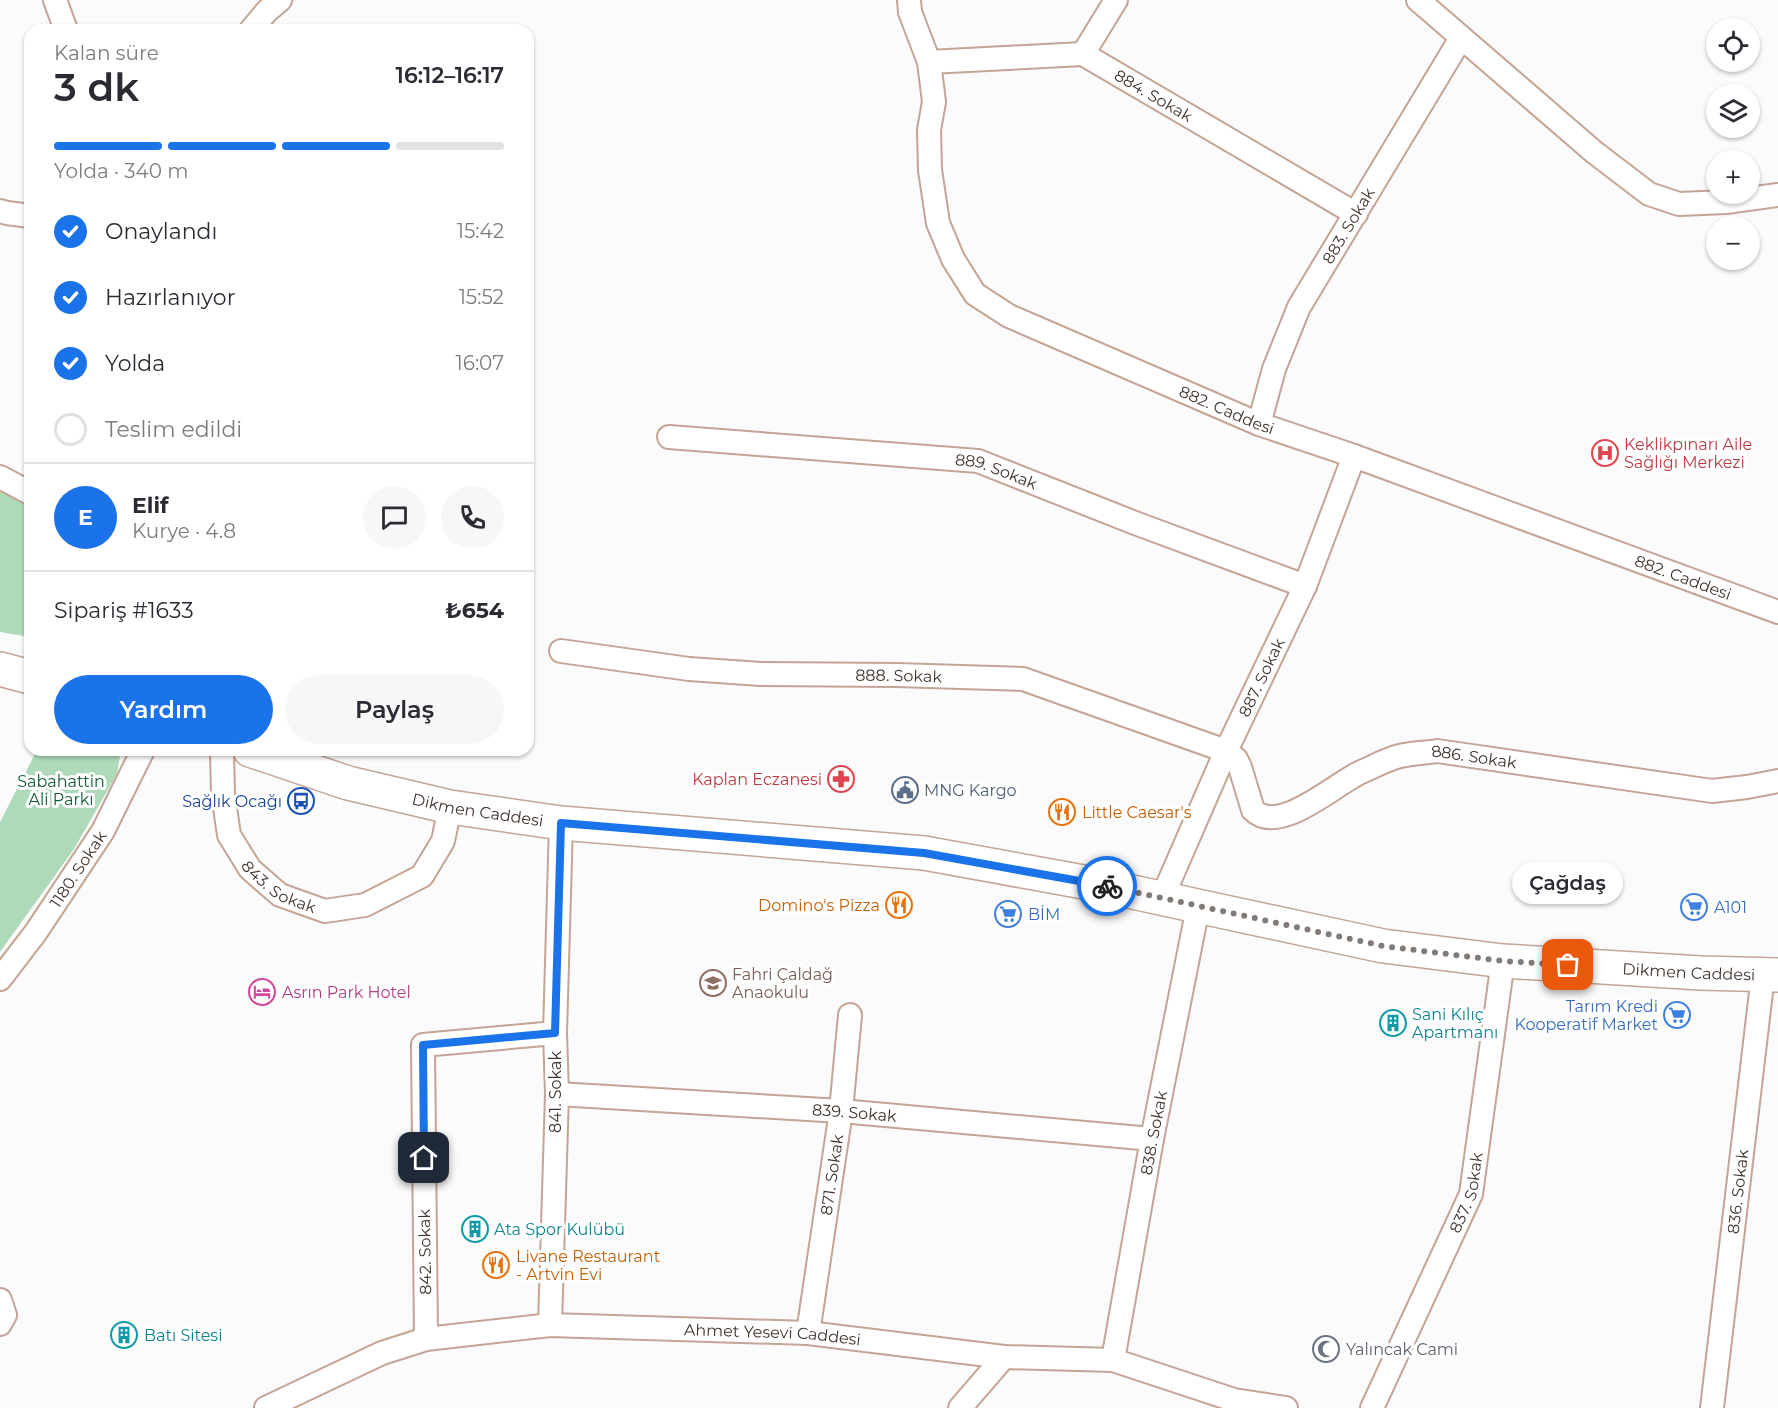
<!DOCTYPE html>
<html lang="tr">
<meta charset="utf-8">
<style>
body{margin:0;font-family:Montserrat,sans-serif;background:#f7f7f7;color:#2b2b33;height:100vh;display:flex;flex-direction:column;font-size:22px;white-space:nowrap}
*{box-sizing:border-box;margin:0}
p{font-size:20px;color:#7c7c81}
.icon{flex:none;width:33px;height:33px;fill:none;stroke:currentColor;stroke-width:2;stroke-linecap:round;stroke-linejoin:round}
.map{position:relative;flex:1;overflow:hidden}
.details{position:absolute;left:24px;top:24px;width:510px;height:732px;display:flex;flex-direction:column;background:#fff;border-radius:18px;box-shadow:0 2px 4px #0004}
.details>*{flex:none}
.tools{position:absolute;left:1706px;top:18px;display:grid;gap:12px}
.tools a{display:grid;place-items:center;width:54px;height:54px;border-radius:50%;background:#fff;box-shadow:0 2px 4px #0004;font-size:30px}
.pin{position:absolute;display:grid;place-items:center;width:51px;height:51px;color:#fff;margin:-26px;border-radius:12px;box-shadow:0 3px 9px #0006}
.courier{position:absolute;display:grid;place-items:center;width:60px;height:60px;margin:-30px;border:4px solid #1a73e8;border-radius:50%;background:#fff;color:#222;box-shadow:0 2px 8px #0007}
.bubble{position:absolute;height:42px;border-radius:21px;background:#fff;box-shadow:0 2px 4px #0004;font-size:20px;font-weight:600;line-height:42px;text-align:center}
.headline em{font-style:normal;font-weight:600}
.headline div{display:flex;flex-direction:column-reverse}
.headline{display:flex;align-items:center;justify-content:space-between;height:102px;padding:0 30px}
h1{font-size:39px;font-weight:600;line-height:45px}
.bar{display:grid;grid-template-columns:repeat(4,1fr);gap:9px 6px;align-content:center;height:72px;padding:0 30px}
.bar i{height:8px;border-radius:4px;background:#e1e1e2}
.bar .active{background:#1a73e8}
.bar p{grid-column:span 4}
.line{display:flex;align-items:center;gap:15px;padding:0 30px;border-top:2px solid #e1e1e2}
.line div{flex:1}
.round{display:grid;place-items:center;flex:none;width:63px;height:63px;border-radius:32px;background:#f7f7f7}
ol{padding:0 30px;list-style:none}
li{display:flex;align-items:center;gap:18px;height:66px}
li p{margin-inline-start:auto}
li .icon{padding:6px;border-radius:50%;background:#1a73e8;color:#fff;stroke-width:4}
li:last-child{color:#7c7c81}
li i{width:33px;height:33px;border:3px solid #e1e1e2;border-radius:50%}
.button{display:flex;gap:12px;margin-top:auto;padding:12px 30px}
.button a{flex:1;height:69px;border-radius:36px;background:#1a73e8;color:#fff;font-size:24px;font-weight:600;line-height:69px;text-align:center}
.button a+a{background:#f7f7f7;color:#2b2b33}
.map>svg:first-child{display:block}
.green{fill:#aedaba}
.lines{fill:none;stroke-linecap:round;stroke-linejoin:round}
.minor-casing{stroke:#c4a495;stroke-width:26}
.primary-casing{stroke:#c4a495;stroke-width:36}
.minor{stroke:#fff;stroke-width:22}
.primary{stroke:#fff;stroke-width:33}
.done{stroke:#827a76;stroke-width:6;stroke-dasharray:0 10.8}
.route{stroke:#1a73e8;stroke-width:8}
.labels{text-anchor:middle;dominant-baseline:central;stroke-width:6;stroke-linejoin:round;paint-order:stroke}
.street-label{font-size:16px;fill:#41342e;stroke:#fff}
.health-label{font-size:16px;fill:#be3a42;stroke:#fff;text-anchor:start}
.park-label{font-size:16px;fill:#105d33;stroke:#fff}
.service-label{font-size:16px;fill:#4e5e75;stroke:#fff;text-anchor:start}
.transit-label{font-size:16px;fill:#164399;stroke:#fff;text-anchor:end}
.food-label{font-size:16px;fill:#c56008;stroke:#fff;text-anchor:start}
.shop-label{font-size:16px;fill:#366cbe;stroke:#fff;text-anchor:start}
.education-label{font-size:16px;fill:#785e54;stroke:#fff;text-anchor:start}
.hotel-label{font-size:16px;fill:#b23c85;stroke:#fff;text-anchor:start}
.culture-label{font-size:16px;fill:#0d838f;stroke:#fff;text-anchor:start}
.worship-label{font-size:16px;fill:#5b616d;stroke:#fff;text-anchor:start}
</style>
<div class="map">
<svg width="1778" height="1408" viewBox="0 0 1778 1408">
<rect width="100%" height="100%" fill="#fbfbfb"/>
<path class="green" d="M0,490L30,502V637L0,632Z
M37,750H121L117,774L74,849L0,952V822Z"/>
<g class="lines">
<defs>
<g id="minor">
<path d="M55,0L66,30"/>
<path id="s1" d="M909,0L910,12L929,62L934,102L929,130L930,170L938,223L953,259L975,294L1009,316L1259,424L1354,456L1778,612"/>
<path d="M1418,0L1594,152L1649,194L1679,204L1726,202L1778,195"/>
<path d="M251,30L267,11L280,0"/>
<path d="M1083,54L1116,0"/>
<path id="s2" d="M929,62L1083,54L1356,214"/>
<path d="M0,211L7,213L30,216"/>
<path id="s3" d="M1259,424L1274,369L1299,307L1461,38"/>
<path id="s4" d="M669,437L978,461L1135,523L1305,586"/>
<path d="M0,477L30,493"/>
<path id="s5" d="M561,651L689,669L761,674L896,675L1023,679L1226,751L1236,759L1240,767L1253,810C1279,836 1335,784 1361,772C1373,767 1387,759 1400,756C1412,753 1425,753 1437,751L1712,791L1747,787L1778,781"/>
<path id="s6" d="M222,750L223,794L229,835L250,869L280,895L325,911L365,905L422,876L443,841L450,807"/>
<path id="s7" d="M1162,898L1226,751L1305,586L1354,456"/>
<path id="s8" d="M0,979L36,932L103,831L143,750"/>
<path id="s9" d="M557,1094L841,1111L1152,1139"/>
<path d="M0,1300L5,1315L0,1324"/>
<path d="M550,1325L557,1094L555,1033L561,823"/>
<path id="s10" d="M808,1333L841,1111L850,1015"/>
<path d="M426,1339L423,1045L555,1033"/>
<path id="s11" d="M1113,1360L1152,1139L1198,907"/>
<path id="s12" d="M266,1408L382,1353L426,1339L550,1325L808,1333L1004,1357L1113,1360L1234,1400L1286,1408"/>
<path d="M960,1408L1004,1357"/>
<path id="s13" d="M1372,1408L1471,1194L1503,961"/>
<path id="s14" d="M1712,1408L1763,975"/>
</g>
<g id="primary">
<path d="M0,669L30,677"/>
<path id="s15" d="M250,750L348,783L450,807L561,823L924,853L1100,885L1383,946L1503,961L1701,973L1778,975"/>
</g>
</defs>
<use href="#minor" class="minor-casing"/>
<use href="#primary" class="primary-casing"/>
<use href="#minor" class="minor"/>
<use href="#primary" class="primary"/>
</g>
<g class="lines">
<path class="done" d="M1107,886L1383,946L1503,961L1568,965"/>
<path class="route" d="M424,1158L423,1045L555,1033L561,823L924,853L1107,886"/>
</g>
<defs>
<symbol id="hospital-ring" viewBox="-11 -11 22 22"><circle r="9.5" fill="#fff" stroke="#e0444e" stroke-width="1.5"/><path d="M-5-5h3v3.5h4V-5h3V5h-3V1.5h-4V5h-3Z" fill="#e0444e"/></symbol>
<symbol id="pharmacy-ring" viewBox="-11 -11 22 22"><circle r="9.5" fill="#fff" stroke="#e0444e" stroke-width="1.5"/><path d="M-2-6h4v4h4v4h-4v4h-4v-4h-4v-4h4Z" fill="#e0444e"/></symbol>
<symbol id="civic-ring" viewBox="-11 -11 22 22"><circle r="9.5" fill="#fff" stroke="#5c6f8a" stroke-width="1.5"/><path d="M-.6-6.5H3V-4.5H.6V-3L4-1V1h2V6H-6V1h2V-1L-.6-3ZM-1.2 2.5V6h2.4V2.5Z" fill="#5c6f8a"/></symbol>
<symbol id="bus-ring" viewBox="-11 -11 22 22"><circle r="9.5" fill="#fff" stroke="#1a4fb4" stroke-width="1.5"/><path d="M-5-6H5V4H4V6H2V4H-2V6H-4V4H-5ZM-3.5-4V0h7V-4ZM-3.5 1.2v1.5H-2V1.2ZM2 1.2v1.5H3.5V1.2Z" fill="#1a4fb4"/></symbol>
<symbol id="restaurant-ring" viewBox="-11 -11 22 22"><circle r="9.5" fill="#fff" stroke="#e8710a" stroke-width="1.5"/><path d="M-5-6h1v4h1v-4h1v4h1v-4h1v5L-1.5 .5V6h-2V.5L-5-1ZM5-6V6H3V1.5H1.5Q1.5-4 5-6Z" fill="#e8710a"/></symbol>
<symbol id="supermarket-ring" viewBox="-11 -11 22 22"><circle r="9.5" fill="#fff" stroke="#3f7fe0" stroke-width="1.5"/><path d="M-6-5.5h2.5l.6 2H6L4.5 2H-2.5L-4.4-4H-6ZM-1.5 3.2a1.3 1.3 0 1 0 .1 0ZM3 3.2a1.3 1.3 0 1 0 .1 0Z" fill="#3f7fe0"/></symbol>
<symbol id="school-ring" viewBox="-11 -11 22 22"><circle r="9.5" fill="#fff" stroke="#8d6e63" stroke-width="1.5"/><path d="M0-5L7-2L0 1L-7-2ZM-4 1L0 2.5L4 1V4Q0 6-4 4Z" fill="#8d6e63"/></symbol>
<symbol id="hotel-ring" viewBox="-11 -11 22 22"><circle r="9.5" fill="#fff" stroke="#d1479c" stroke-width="1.5"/><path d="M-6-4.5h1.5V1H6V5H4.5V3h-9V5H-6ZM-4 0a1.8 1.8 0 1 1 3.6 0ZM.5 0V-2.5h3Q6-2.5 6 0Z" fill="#d1479c"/></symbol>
<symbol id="building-ring" viewBox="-11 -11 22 22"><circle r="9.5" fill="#fff" stroke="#0f9aa8" stroke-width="1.5"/><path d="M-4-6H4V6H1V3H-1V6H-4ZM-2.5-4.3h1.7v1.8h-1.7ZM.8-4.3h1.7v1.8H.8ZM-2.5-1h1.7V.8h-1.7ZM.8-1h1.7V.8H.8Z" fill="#0f9aa8"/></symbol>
<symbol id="mosque-ring" viewBox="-11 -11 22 22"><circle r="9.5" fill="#fff" stroke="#6b7280" stroke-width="1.5"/><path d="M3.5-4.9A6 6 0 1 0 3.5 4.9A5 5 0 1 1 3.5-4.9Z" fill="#6b7280"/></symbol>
</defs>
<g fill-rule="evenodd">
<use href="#hospital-ring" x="1590" y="438" width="30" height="30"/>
<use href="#pharmacy-ring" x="826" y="764" width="30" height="30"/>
<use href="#civic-ring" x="890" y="775" width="30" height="30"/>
<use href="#bus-ring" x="286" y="786" width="30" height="30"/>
<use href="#restaurant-ring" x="1047" y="797" width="30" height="30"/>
<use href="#restaurant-ring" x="884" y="890" width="30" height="30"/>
<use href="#supermarket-ring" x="1679" y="892" width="30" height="30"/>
<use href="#supermarket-ring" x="993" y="899" width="30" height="30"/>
<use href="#school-ring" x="698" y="968" width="30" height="30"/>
<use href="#hotel-ring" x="247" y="977" width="30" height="30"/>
<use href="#supermarket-ring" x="1662" y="1000" width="30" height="30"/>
<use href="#building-ring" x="1378" y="1008" width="30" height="30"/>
<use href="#building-ring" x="460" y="1214" width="30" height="30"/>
<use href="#restaurant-ring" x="481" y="1250" width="30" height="30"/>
<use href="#building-ring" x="109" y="1320" width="30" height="30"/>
<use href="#mosque-ring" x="1311" y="1334" width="30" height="30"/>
</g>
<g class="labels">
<g class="street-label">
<text stroke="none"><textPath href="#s2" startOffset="236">884. Sokak</textPath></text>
<text stroke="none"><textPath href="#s3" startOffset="219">883. Sokak</textPath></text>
<text stroke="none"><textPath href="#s1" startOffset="586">882. Caddesi</textPath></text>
<text stroke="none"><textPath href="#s4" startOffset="330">889. Sokak</textPath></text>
<text stroke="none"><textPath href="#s1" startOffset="1072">882. Caddesi</textPath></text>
<text stroke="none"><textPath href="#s5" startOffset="339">888. Sokak</textPath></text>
<text stroke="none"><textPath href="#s7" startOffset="242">887. Sokak</textPath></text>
<text stroke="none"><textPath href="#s5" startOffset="984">886. Sokak</textPath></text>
<text stroke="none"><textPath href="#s15" startOffset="236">Dikmen Caddesi</textPath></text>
<text stroke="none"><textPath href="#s8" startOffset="135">1180. Sokak</textPath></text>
<text stroke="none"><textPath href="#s6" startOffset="160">843. Sokak</textPath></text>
<text stroke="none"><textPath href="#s15" startOffset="1460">Dikmen Caddesi</textPath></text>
<text transform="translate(555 1092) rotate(-90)">841. Sokak</text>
<text stroke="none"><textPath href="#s9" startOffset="298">839. Sokak</textPath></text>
<text stroke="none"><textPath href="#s11" startOffset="231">838. Sokak</textPath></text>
<text stroke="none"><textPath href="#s10" startOffset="160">871. Sokak</textPath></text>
<text stroke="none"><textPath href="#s14" startOffset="218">836. Sokak</textPath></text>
<text stroke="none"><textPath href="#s13" startOffset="236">837. Sokak</textPath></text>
<text transform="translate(425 1252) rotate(-91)">842. Sokak</text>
<text stroke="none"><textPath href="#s12" startOffset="522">Ahmet Yesevi Caddesi</textPath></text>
</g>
<g class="health-label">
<text x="1624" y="444">Keklikpınarı Aile<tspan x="1624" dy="18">Sağlığı Merkezi</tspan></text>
<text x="822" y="779" text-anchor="end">Kaplan Eczanesi</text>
</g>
<g class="park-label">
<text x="61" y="781">Sabahattin<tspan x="61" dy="18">Ali Parkı</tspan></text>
</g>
<g class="service-label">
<text x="924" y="790">MNG Kargo</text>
</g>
<g class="transit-label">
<text x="282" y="801">Sağlık Ocağı</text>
</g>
<g class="food-label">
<text x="1082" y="812">Little Caesar's</text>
<text x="880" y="905" text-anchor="end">Domino's Pizza</text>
<text x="516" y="1256">Livane Restaurant<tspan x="516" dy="18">- Artvin Evi</tspan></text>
</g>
<g class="shop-label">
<text x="1714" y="907">A101</text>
<text x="1028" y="914">BİM</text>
<text x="1658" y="1006" text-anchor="end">Tarım Kredi<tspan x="1658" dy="18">Kooperatif Market</tspan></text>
</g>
<g class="education-label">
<text x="732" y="974">Fahri Çaldağ<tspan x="732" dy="18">Anaokulu</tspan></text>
</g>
<g class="hotel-label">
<text x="282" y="992">Asrın Park Hotel</text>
</g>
<g class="culture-label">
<text x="1412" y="1014">Sani Kılıç<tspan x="1412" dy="18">Apartmanı</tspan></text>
<text x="494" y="1229">Ata Spor Kulübü</text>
<text x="144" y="1335">Batı Sitesi</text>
</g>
<g class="worship-label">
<text x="1346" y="1349">Yalıncak Cami</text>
</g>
</g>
</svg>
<div class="tools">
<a><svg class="icon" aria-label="locate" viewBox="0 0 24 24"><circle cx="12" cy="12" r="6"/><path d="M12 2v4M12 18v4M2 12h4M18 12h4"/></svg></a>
<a><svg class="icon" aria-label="layers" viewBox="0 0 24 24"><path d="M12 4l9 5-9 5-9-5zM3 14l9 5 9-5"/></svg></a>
<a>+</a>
<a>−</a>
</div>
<div class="pin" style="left:1568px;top:965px;background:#ea580c"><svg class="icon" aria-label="bag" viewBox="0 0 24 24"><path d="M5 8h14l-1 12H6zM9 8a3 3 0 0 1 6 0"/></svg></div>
<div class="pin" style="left:424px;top:1158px;background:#1f2937"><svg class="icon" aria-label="home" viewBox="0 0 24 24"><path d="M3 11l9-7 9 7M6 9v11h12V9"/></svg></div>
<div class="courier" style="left:1107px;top:886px"><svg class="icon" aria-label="bike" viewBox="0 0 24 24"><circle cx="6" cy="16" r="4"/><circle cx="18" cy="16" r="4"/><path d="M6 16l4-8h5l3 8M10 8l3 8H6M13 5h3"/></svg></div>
<div class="bubble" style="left:1512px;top:862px;width:111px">Çağdaş</div>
<section class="details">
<div class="headline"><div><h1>3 dk</h1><p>Kalan süre</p></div><em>16:12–16:17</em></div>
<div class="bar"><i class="active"></i><i class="active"></i><i class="active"></i><i></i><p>Yolda · 340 m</p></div>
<ol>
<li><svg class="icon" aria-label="check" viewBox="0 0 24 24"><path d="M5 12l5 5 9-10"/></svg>Onaylandı<p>15:42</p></li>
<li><svg class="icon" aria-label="check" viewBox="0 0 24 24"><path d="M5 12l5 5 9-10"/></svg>Hazırlanıyor<p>15:52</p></li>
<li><svg class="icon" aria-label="check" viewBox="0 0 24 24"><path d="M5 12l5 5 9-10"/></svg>Yolda<p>16:07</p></li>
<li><i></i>Teslim edildi</li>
</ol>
<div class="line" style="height:108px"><b class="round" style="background:#1a73e8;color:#fff">E</b><div><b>Elif</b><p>Kurye · 4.8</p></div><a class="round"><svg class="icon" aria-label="chat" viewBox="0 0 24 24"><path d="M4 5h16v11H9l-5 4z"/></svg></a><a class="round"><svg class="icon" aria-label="phone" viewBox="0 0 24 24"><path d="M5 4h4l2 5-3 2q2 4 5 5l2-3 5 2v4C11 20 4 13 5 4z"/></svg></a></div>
<div class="line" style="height:78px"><div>Sipariş #1633</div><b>₺654</b></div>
<div class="button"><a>Yardım</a><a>Paylaş</a></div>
</section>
</div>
